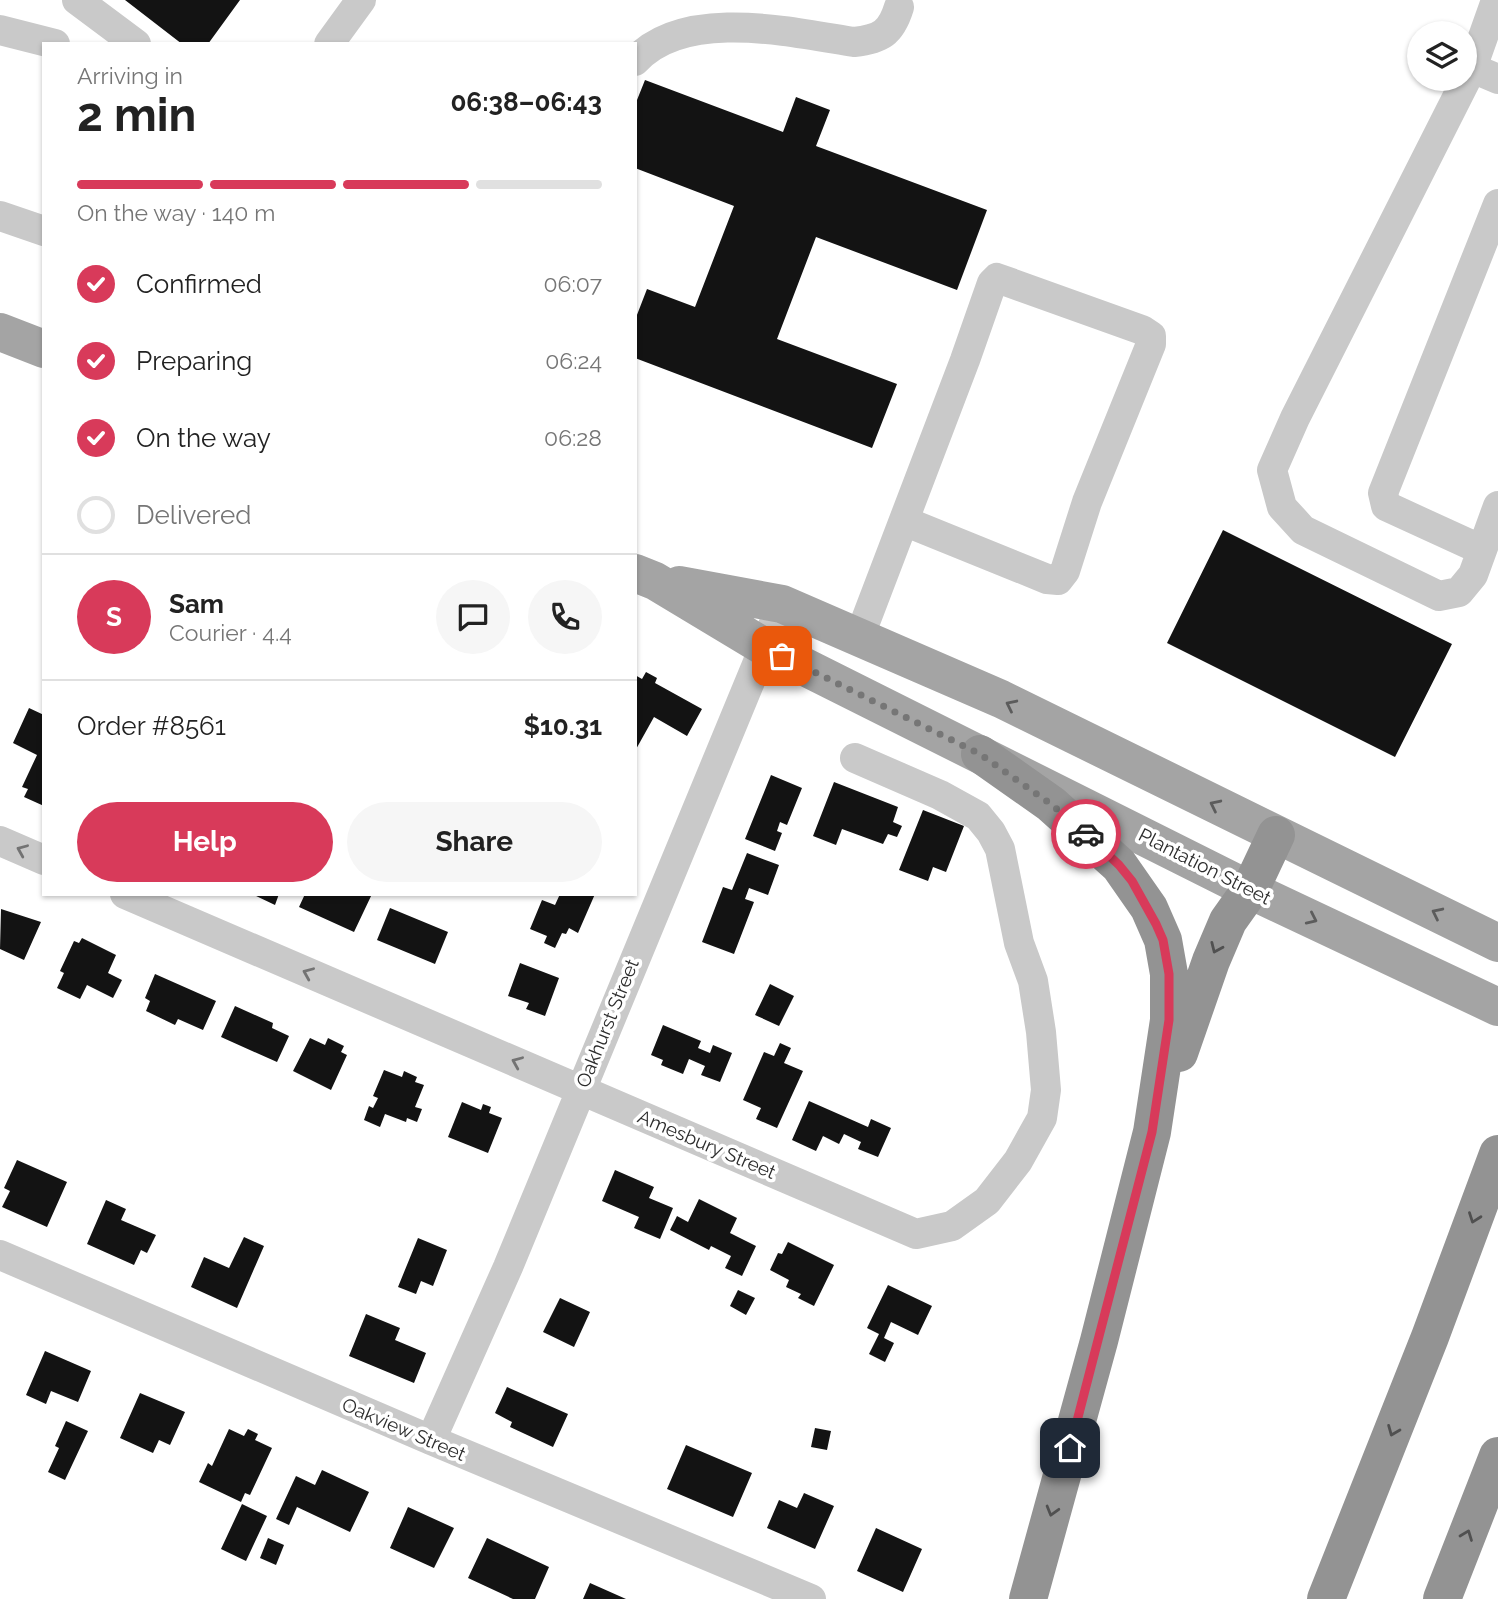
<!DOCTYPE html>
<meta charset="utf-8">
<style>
body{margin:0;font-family:Raleway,sans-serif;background:#f6f6f6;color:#222;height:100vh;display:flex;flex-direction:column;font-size:26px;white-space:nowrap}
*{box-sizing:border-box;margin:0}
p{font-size:23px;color:#767676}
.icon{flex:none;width:38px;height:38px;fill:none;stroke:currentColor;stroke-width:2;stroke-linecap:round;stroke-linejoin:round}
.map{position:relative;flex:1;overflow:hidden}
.sheet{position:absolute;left:42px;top:42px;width:595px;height:854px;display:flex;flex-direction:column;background:#fff;border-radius:0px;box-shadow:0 2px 5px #0004}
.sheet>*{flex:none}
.tools{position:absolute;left:1407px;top:21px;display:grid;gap:14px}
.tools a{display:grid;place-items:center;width:70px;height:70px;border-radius:50%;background:#fff;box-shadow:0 2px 5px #0004;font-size:35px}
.pin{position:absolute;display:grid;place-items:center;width:60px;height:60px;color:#fff;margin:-30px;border-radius:14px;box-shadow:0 4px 10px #0006}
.courier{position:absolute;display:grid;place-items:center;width:70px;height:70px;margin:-35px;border:5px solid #d83a5a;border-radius:50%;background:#fff;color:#222;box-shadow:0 2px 9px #0007}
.head em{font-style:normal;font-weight:700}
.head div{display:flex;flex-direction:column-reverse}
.head{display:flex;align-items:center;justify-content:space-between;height:119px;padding:0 35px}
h1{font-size:46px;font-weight:700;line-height:52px}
.bar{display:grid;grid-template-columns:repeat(4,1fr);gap:10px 7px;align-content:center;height:84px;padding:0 35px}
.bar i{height:9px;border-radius:5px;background:#e0e0e0}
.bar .current{background:#d83a5a}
.bar p{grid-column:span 4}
.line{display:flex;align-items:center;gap:18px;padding:0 35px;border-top:2px solid #e0e0e0}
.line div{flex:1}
.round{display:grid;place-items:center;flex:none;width:74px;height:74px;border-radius:37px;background:#f6f6f6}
ol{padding:0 35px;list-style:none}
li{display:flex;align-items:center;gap:21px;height:77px}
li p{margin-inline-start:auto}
li .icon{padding:7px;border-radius:50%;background:#d83a5a;color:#fff;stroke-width:4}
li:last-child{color:#767676}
li i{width:38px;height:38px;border:4px solid #e0e0e0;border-radius:50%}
.button{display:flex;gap:14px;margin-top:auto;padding:14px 35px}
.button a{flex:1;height:80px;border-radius:42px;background:#d83a5a;color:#fff;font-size:28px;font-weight:700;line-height:80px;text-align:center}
.button a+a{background:#f6f6f6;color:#222}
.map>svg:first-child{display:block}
.building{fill:#131313}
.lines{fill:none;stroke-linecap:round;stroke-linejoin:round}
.minor{stroke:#c9c9c9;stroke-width:30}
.major{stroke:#a4a4a4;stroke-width:38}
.highway{stroke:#939393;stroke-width:38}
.oneway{stroke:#5c5c5c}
.oneway2{stroke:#737373}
.oneway3{stroke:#505050}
.done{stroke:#767676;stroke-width:7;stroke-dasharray:0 12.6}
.route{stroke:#d83a5a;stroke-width:9}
.labels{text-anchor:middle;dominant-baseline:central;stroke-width:7;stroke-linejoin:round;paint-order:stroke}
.street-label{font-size:19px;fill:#2c2c2c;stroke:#fff}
</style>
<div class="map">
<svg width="1498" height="1599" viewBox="0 0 1498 1599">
<rect width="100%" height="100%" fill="#fff"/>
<path class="building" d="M125,0H240L208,44H182Z
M645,80L783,132L796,97L830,110L816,146L987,210L957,290L816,237L777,339L897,384L872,448L635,358V320L647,289L695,307L734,206L635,168V105Z
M1223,530L1452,644L1395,757L1167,643Z
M646,672L657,678L655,683L702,709L687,736L654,717L635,751V675L642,679Z
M29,708L44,715V806L24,797L28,789L22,787L37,755L13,743Z
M771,775L802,788L787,825L780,822L777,831L782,833L775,851L745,839Z
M834,782L898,807L893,822L902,826L897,837L888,834L883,844L842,829L836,845L813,836Z
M923,810L964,826L946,872L933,867L928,881L899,870Z
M747,853L779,865L768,895L749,888L745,899L754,902L734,954L702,942L723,887L732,890Z
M252,894H279L275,905Z
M305,894H372L354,932L299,907Z
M560,894H595L578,933L569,928L566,934L562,933L555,948L544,943L547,936L530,929L542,900L555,905Z
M390,908L448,932L435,964L377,940Z
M1,909L41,922L24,960L0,949Z
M82,938L116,955L108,973L122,980L113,998L87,985L80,999L57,988L64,973L60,971L74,941L79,943Z
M520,963L559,978L545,1016L526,1009L529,1003L508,996Z
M155,974L216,1001L203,1030L178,1019L175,1025L146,1011L150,1001L145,998Z
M770,984L794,996L779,1026L755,1015Z
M235,1006L273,1023L272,1028L289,1036L277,1062L221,1037Z
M663,1025L701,1041L698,1048L710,1053L713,1045L732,1053L720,1082L701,1075L705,1066L689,1059L683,1074L661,1065L663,1060L651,1055Z
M310,1038L325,1045L328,1038L344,1046L341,1052L347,1055L331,1090L293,1071Z
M780,1043L791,1048L784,1063L803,1071L777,1128L756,1119L761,1108L743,1100L764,1052L774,1056Z
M384,1070L402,1077L404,1071L417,1077L415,1082L424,1085L415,1107L422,1109L417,1122L407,1118L406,1122L385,1114L380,1127L364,1120L369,1106L373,1108L378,1098L373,1096Z
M809,1101L868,1127L871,1119L891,1128L878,1157L858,1149L861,1142L844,1134L839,1144L823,1136L816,1151L792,1140Z
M462,1102L481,1110L483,1104L491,1107L489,1113L502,1118L488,1153L448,1137Z
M17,1160L67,1182L47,1227L2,1207L10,1191L4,1188Z
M615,1170L654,1187L649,1198L673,1208L660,1239L634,1228L639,1217L602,1201Z
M699,1199L737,1218L730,1233L756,1246L742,1276L725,1268L731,1256L711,1246L709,1250L670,1230L677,1216L688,1222Z
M106,1200L126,1209L121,1220L156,1235L147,1253L141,1250L134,1265L87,1244Z
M244,1237L264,1246L237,1308L191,1287L204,1257L229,1268Z
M418,1238L447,1250L433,1286L421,1281L416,1294L398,1287Z
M788,1242L834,1265L814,1306L798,1298L801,1294L786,1287L789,1280L770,1270L778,1253L782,1254Z
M888,1285L932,1306L918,1335L891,1322L884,1338L894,1343L885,1362L869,1354L879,1334L867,1328Z
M738,1290L755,1298L746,1315L730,1306Z
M560,1298L590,1312L574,1347L543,1332Z
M366,1314L400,1328L395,1340L426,1353L414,1383L349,1356Z
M45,1351L91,1371L78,1402L51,1391L46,1404L26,1395Z
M507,1387L568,1414L553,1447L510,1427L512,1422L495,1413Z
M140,1393L185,1412L170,1445L159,1440L153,1453L120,1438Z
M66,1421L88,1431L65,1480L48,1472L59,1448L55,1446Z
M815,1428L831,1431L827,1450L811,1447Z
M229,1429L244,1436L248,1429L258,1434L255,1440L272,1448L250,1495L245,1493L241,1502L199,1482L208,1463L212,1466Z
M686,1445L752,1473L733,1517L667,1489Z
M322,1470L369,1492L350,1532L297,1507L289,1525L276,1519L296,1476L315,1485Z
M804,1493L834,1506L815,1549L767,1528L779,1500L797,1508Z
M242,1504L267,1516L246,1561L221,1549Z
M408,1507L454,1528L434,1568L390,1548Z
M876,1528L922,1549L903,1592L857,1571Z
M268,1538L284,1545L276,1565L260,1558Z
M487,1538L549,1567L535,1599H513L468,1578Z
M590,1583L626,1599H583Z"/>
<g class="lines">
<path class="minor" d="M77,0L136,44
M1494,6L1472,68L1295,418L1272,470L1282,507L1303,530L1439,596L1459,592L1473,575L1498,506
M0,30L55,44
M329,44L361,0
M635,61C684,7 791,32 854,42C881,39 891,33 899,7
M1472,68L1498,79
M0,216L44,231
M1482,550L1386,506L1383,493L1498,204
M859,638L965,360L992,283L997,278L1142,330L1151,336V344L1087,502L1065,571L1058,580L1047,579L904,521
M0,841L44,860
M125,894L916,1234L952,1226L987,1201L1018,1161L1042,1118L1046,1090L1041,1032L1033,981L1019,943L1000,849L991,832L978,816L940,795L855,758
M0,1255L431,1440L811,1599
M431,1440L508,1267L782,604"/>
<path class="major" d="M0,332L44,349
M635,573L655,581L763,646L1250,890L1498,1007
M679,585L782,604L1001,699L1498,943"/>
<path class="highway" d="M980,754L1051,804L1119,865L1149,908L1163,940L1169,974V1020L1152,1132L1099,1341L1028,1599
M1179,1053L1211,961L1228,921L1250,890L1276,835
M1326,1599L1430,1337L1498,1154
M1442,1599L1498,1456"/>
</g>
<defs><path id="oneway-chevron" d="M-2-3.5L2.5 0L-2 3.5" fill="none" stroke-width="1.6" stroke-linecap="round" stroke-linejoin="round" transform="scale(1.75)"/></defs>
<g class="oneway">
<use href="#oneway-chevron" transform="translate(1011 705) rotate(-154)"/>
<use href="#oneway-chevron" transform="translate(1215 805) rotate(-154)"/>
<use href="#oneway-chevron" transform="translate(1437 913) rotate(-154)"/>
<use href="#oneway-chevron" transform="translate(1312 919) rotate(25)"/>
</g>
<g class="oneway2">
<use href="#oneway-chevron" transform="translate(22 850) rotate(-157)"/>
<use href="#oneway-chevron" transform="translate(308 973) rotate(-157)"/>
<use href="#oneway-chevron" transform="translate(517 1062) rotate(-157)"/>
</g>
<g class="oneway3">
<use href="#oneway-chevron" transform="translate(1216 948) rotate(114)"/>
<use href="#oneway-chevron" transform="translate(1474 1218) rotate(110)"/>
<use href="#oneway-chevron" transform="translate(1393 1431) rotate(112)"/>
<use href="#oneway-chevron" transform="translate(1052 1511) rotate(106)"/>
<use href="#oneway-chevron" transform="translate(1467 1535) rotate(-69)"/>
</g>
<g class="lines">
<path class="done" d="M782,656L980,754L1051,804L1086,834"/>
<path class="route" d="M1070,1448L1152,1132L1169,1020V974L1163,940L1156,924L1132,881L1119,865L1086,834"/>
</g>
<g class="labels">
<g class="street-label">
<text transform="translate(1205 866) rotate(27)">Plantation Street</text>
<text transform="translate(607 1023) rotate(-68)">Oakhurst Street</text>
<text transform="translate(707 1144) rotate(23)">Amesbury Street</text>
<text transform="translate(404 1429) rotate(23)">Oakview Street</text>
</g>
</g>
</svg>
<div class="tools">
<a><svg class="icon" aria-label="layers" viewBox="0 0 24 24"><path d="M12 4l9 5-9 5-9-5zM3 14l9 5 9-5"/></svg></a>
</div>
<div class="pin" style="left:782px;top:656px;background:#ea580c"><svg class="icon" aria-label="bag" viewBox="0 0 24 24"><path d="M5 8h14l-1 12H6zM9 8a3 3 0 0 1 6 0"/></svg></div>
<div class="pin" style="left:1070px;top:1448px;background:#1f2937"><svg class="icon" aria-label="home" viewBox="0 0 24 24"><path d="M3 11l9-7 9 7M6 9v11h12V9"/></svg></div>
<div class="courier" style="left:1086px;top:834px"><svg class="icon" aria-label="car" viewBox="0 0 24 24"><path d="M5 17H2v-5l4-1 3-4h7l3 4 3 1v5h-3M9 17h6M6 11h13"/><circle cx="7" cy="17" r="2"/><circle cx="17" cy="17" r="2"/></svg></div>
<section class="sheet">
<div class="head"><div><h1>2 min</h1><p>Arriving in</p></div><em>06:38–06:43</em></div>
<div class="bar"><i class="current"></i><i class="current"></i><i class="current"></i><i></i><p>On the way · 140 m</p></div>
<ol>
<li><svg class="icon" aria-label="check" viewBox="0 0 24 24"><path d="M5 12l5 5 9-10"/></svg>Confirmed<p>06:07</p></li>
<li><svg class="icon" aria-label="check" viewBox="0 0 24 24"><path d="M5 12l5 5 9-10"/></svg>Preparing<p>06:24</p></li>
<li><svg class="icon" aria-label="check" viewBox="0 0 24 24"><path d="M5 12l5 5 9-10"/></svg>On the way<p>06:28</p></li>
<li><i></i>Delivered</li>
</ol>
<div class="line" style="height:126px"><b class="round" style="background:#d83a5a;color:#fff">S</b><div><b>Sam</b><p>Courier · 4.4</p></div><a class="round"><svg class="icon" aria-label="chat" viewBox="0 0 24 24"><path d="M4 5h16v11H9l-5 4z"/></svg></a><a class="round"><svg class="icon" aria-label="phone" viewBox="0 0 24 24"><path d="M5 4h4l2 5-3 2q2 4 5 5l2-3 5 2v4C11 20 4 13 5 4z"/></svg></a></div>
<div class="line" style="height:91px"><div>Order #8561</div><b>$10.31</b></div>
<div class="button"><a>Help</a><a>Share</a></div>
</section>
</div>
